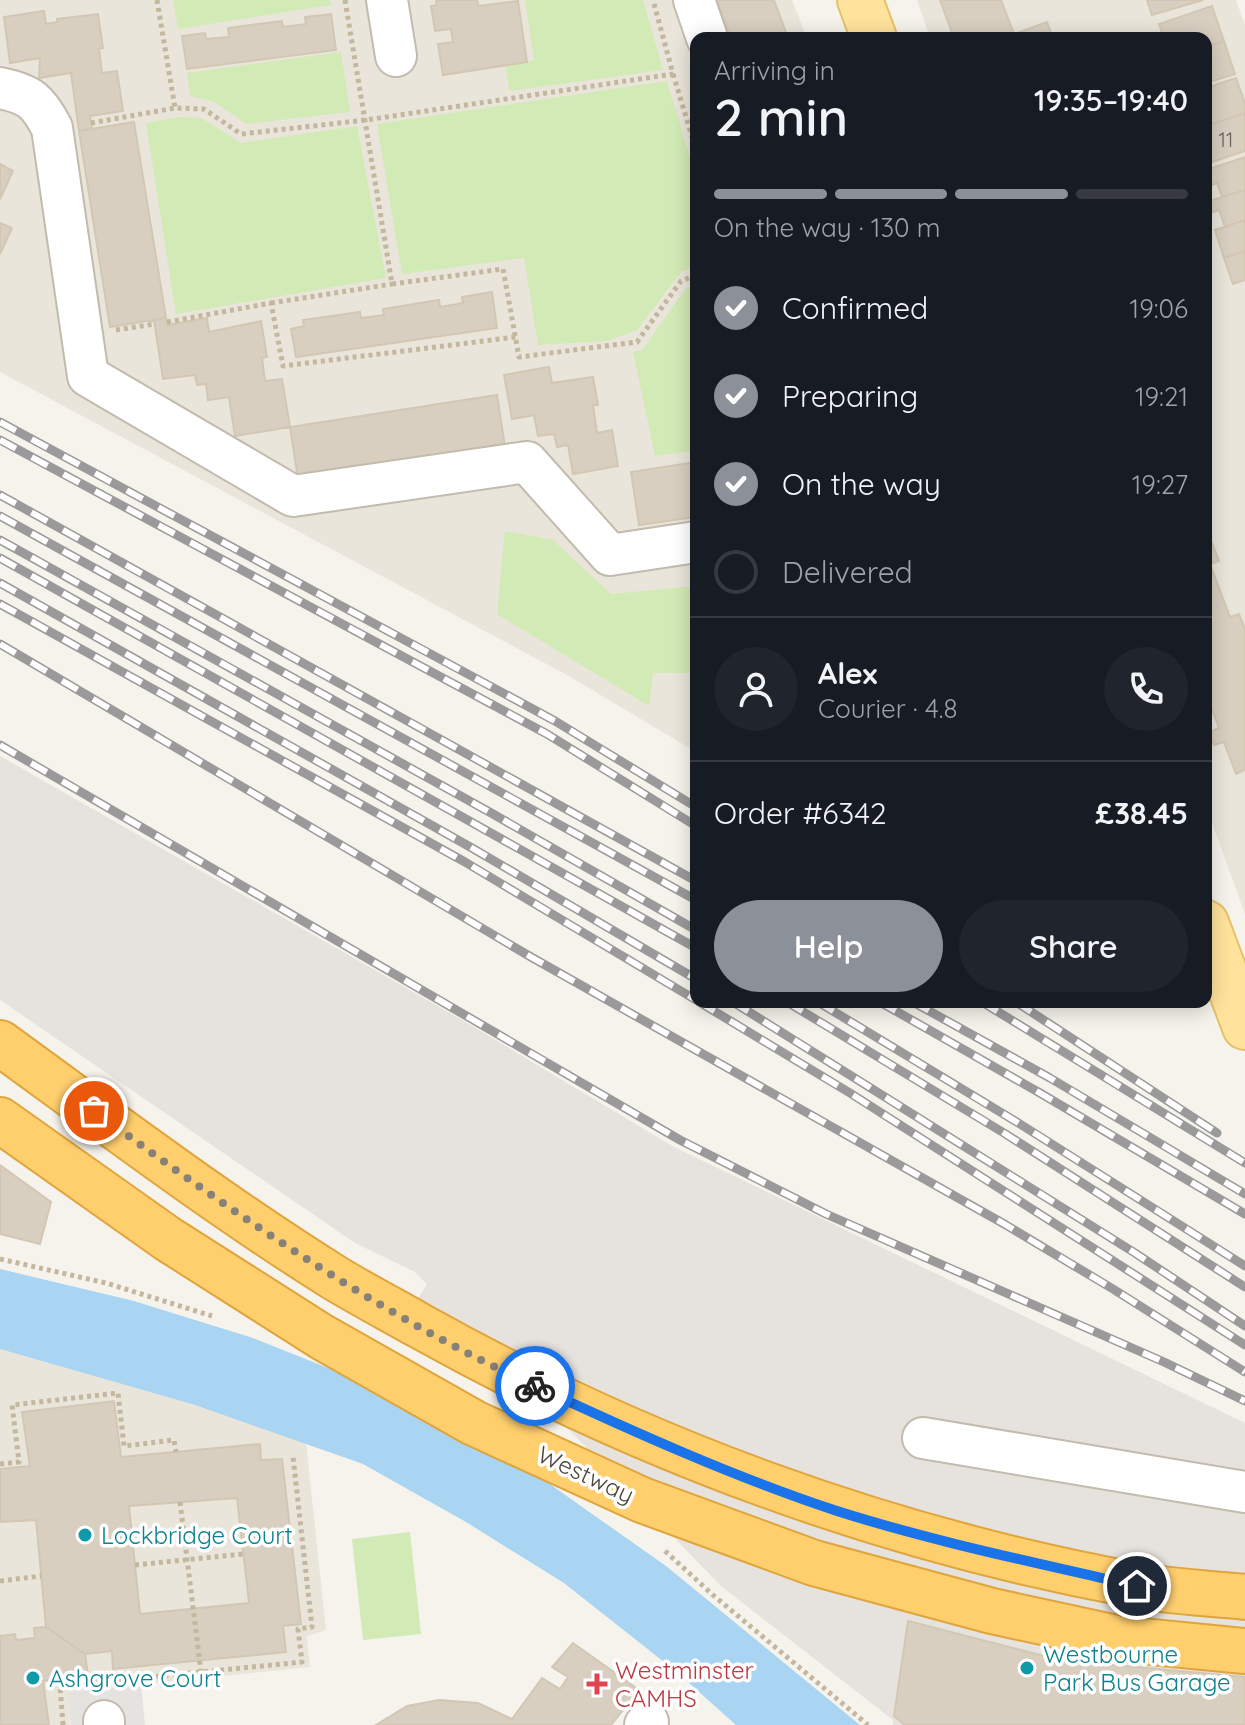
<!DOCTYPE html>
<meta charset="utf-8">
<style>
body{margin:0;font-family:Quicksand,sans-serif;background:#20242c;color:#f1f3f6;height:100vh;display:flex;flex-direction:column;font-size:30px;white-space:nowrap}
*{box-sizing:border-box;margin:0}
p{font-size:26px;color:#9ea1a6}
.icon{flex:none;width:44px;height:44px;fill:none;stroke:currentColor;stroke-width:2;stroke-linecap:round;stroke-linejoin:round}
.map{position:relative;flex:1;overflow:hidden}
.details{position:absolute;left:690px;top:32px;width:522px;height:976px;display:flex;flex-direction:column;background:#171b24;border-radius:16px;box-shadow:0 4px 20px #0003}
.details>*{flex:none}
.pin{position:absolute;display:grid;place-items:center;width:68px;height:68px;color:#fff;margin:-34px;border:4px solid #fff;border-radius:50%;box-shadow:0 2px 8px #0007}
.courier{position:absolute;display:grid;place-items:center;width:80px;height:80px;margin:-40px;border:6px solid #1a73e8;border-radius:50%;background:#fff;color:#222;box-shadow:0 2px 10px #0007}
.overview em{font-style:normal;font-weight:600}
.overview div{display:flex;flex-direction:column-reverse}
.overview{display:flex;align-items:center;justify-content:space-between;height:136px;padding:0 24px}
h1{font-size:52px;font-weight:600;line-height:60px}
.bar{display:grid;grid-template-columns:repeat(4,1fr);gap:12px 8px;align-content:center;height:96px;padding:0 24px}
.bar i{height:10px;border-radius:6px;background:#363941}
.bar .current{background:#8c9099}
.bar p{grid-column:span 4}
.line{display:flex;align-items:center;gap:20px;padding:0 24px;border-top:2px solid #363941}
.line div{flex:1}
.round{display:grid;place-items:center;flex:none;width:84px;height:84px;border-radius:42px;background:#20242c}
ol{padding:0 24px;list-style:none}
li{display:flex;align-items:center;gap:24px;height:88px}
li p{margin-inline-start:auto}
li .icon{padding:8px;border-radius:50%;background:#8c9099;color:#fff;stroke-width:4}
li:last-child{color:#9ea1a6}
li i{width:44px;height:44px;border:4px solid #363941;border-radius:50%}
.cta{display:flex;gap:16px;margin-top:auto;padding:16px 24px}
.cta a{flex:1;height:92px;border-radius:48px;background:#8c9099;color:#fff;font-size:32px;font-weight:600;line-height:92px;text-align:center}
.cta a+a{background:#20242c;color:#f1f3f6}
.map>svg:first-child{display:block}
.residential{fill:#eae5da}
.industrial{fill:#e6e2dd}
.green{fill:#d2eab5}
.parking{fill:#e5e3e0}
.water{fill:#a9d4f2}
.building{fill:#d8cfc1;stroke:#d3c7b4;stroke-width:2;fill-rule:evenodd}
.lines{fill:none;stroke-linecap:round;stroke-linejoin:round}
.minor-casing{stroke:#c2bbae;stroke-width:44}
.major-casing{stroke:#e6c16a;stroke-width:48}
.highway-casing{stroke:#e0a43c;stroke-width:48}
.path{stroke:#c4b79f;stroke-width:5;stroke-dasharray:4 4;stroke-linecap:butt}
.minor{stroke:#fff;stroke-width:40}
.major{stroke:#ffe39c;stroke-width:44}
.highway{stroke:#ffcf6e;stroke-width:44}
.rail-casing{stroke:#9a9a9a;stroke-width:9}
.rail{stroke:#fff;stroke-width:6;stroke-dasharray:18;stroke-linecap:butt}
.done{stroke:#878178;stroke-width:8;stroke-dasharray:0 14.4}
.route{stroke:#1a73e8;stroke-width:10}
.culture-dot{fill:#0f9aa8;stroke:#fff;stroke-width:3}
.health-dot{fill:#e0444e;stroke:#fff;stroke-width:3}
.labels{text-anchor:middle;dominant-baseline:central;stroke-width:7;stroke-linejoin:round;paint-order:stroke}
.number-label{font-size:20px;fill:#6e675b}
.street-label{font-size:24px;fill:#4b4439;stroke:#fff}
.culture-label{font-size:24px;fill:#0d838f;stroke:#fff;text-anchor:start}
.health-label{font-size:24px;fill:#be3a42;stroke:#fff;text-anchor:start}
</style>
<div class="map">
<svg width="1245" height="1725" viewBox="0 0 1245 1725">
<rect width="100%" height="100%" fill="#f6f3ec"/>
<path class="residential" d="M0,0H792L807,38H696V752L567,675L0,372Z
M917,0H1236L1245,25V914L1206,806V38H930Z
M0,1349L195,1405L306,1443L326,1630L307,1636L310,1667L68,1692L70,1725H0Z"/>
<path class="industrial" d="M0,756L464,1021L674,1147L1245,1423V1725H893V1720L721,1586L504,1363L414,1306L427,1284L415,1272L355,1243L0,1000Z"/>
<path class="green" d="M173,0H330L331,5L178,29Z
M525,0H643L663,70L510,91L505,66L534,60Z
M341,52L350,112L246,124L213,101L190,96L187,73Z
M667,81L696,178V266L681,272L637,330L607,341L538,345L524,258L402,274L377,124Z
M179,117L201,118L241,143L357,126L386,278L176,314L146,123Z
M696,284V450L655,456L633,352L642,350L686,288Z
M505,531L553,540L611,594L696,586V673H653L649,706L497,614Z
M410,1532L421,1634L363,1640L352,1539Z"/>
<path class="parking" d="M141,1684L145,1725H71L67,1692Z"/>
<path class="water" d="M0,1269L134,1301L253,1338L356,1379L527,1468L666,1566L860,1725H736L678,1673L564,1583L466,1522L363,1464L195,1405L0,1349Z"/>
<path class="building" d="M436,0H477L478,6L518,1L527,62L443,75L438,44L453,42L451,29L435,31L431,6L437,5Z
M717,0H774L788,38H731Z
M940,0H1001L1014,34L1047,22L1053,38H954Z
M1147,0H1203L1152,15Z
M1212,6L1224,41L1206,47V38H1164L1159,24Z
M44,11L46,24L57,22V19L98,14L103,48L99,49L102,73L117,71L123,111L90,116L92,129L79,131L71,73L39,78L40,58L10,63L4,17Z
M331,14L336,50L187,69L182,36L205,33L206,39L229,37L228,28L282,21L283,27L306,24L305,17Z
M1224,41L1235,74L1206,83V47Z
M1236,78L1245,103V113L1206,126V88Z
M1245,113V151L1206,164V126Z
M134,122L166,318L110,327L79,131Z
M1245,157V190L1222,197L1217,183L1206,187V170Z
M0,164L13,171L0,199Z
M1245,190V220L1225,227L1219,210L1207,214L1206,202Z
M1245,220V251L1224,258L1215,230Z
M0,223L12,228L0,254Z
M1245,251V280L1233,284L1224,258Z
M492,292L497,328L296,357L291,329L304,326L303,320L360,312L361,318L384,315L383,309L439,300L440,307L463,303L462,297Z
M166,318L168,325L207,318L209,332L261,321L267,357L262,358L265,381L282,379L290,427L235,436L229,397L208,400L206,384L197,385L195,375L163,379L154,320Z
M549,367L552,383L593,377L598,405H593L597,433L612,430L618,466L573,474L568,445L557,447L554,434L538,436L534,415L512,419L504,375Z
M497,395L505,447L298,479L290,427Z
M696,462V517L639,525L631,472Z
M1207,530L1219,561L1210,564L1230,617L1239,614L1245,629V770L1236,774L1224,742L1214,745L1209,732L1219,728L1206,693Z
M0,1165L51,1202L40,1244L0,1234Z
M114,1401L121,1457L260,1444L261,1460L282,1459L301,1624L283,1626L286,1652L113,1669L112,1651L85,1654L46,1627L36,1520L0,1522V1469L30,1466L22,1412ZM237,1498L249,1603L140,1614L129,1506Z
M908,1621L1060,1660L1245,1677V1725H905L894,1716Z
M46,1627L85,1654L88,1675L43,1681L49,1725H0V1636L15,1634L16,1640L35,1638L34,1628Z
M573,1643L639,1690L611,1725H376L407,1706L439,1700L478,1703L512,1719L542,1678L560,1689L568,1677L552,1667Z"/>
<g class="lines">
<defs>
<path id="minor" d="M387,0L396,56
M694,0L707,38
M0,88C30,94 38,101 52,128L88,376L293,496L527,462L610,555L696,542
M923,1438L1245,1492
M104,1721V1725
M645,1725L648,1722"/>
<path id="major" d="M860,0L874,38
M1206,923L1245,1027"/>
<path id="highway" d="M0,1043C110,1123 220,1206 335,1278C363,1295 392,1310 420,1326C642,1450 884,1539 1135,1585C1171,1592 1209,1593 1245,1597
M0,1120L168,1239L322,1337L474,1423L642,1500L814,1563L992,1611L1121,1639L1245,1651"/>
</defs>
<use href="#minor" class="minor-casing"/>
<use href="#major" class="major-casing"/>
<use href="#highway" class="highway-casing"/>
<path class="path" d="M157,0L175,108L204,109L241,134L366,120L673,74L653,0
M345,0L392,284L503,269L519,357L637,342L681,281L696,275
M673,74L696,150
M91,123L175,108
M271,303L392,284
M167,322L271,303L283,366L516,337
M116,330L155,324
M0,1259L106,1283L212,1316
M0,1464L19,1462L12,1405L118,1393L124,1446L174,1440L176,1452
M180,1502L201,1672
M665,1551L713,1595L868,1725
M135,1565L243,1554
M0,1581L41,1576
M63,1725L60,1686L302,1662L298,1629L312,1627L293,1457"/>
<use href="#minor" class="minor"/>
<use href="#major" class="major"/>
<use href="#highway" class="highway"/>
<defs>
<path id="rail" d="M0,422L555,721L696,807
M0,440L547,734L696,826
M0,495L696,881
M0,516L696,900
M0,540L493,814L696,930
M0,558L696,948
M0,583L472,848L696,979
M0,604L465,862L696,1000
M0,644L531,957L1006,1225L1113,1289L1245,1372
M0,745L680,1140L826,1214L1164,1362L1245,1401
M699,1002L850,1093L1245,1345
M733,1002L1135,1253L1245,1326
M787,1002L1004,1133L1245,1287
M818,1002L1020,1124L1245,1266
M880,1002L1040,1093L1245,1214
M913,1002L1050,1078L1245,1194
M982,1002L1245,1163
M1016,1002L1217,1133"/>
</defs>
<use href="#rail" class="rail-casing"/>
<use href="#rail" class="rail"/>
</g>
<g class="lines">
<path class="done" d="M94,1111C234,1213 377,1314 535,1386"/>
<path class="route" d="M535,1386C634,1432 734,1477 837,1511C935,1542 1037,1563 1137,1586"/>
</g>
<g class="culture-dot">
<circle cx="85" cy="1535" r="8"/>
<circle cx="1027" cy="1668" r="8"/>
<circle cx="33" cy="1678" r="8"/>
</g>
<path class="health-dot" d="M593 1672h8v8h8v8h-8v8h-8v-8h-8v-8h8z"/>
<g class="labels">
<g class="number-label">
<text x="1226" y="139">11</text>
</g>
<g class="street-label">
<text transform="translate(586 1474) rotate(25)">Westway</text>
</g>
<g class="culture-label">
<text x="101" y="1535">Lockbridge Court</text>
<text x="1043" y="1654">Westbourne<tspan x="1043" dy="28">Park Bus Garage</tspan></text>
<text x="49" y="1678">Ashgrove Court</text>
</g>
<g class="health-label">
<text x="615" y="1670">Westminster<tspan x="615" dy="28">CAMHS</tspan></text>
</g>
</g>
</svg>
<div class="pin" style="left:94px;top:1111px;background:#ea580c"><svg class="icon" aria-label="bag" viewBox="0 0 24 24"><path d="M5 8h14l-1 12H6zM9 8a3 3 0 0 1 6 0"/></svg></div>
<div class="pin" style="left:1137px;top:1586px;background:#1f2937"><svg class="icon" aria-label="home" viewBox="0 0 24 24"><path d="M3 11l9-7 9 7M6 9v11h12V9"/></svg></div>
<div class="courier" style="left:535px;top:1386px"><svg class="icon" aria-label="bike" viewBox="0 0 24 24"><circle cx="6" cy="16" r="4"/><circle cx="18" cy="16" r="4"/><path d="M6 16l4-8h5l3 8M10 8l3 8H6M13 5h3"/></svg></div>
<section class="details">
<div class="overview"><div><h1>2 min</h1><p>Arriving in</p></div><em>19:35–19:40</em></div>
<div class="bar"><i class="current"></i><i class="current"></i><i class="current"></i><i></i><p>On the way · 130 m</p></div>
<ol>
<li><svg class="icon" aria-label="check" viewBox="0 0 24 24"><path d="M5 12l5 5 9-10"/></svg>Confirmed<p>19:06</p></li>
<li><svg class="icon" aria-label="check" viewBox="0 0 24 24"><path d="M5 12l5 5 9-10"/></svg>Preparing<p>19:21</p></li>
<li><svg class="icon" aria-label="check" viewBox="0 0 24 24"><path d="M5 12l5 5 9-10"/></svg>On the way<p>19:27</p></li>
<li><i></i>Delivered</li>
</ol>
<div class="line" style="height:144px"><a class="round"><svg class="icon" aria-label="person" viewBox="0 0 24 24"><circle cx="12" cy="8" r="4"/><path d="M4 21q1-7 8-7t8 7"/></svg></a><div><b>Alex</b><p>Courier · 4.8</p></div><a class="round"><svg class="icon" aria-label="phone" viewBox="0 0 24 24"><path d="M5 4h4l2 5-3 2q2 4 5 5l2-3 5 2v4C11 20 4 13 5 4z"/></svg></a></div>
<div class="line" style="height:104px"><div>Order #6342</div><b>£38.45</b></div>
<div class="cta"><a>Help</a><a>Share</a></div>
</section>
</div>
